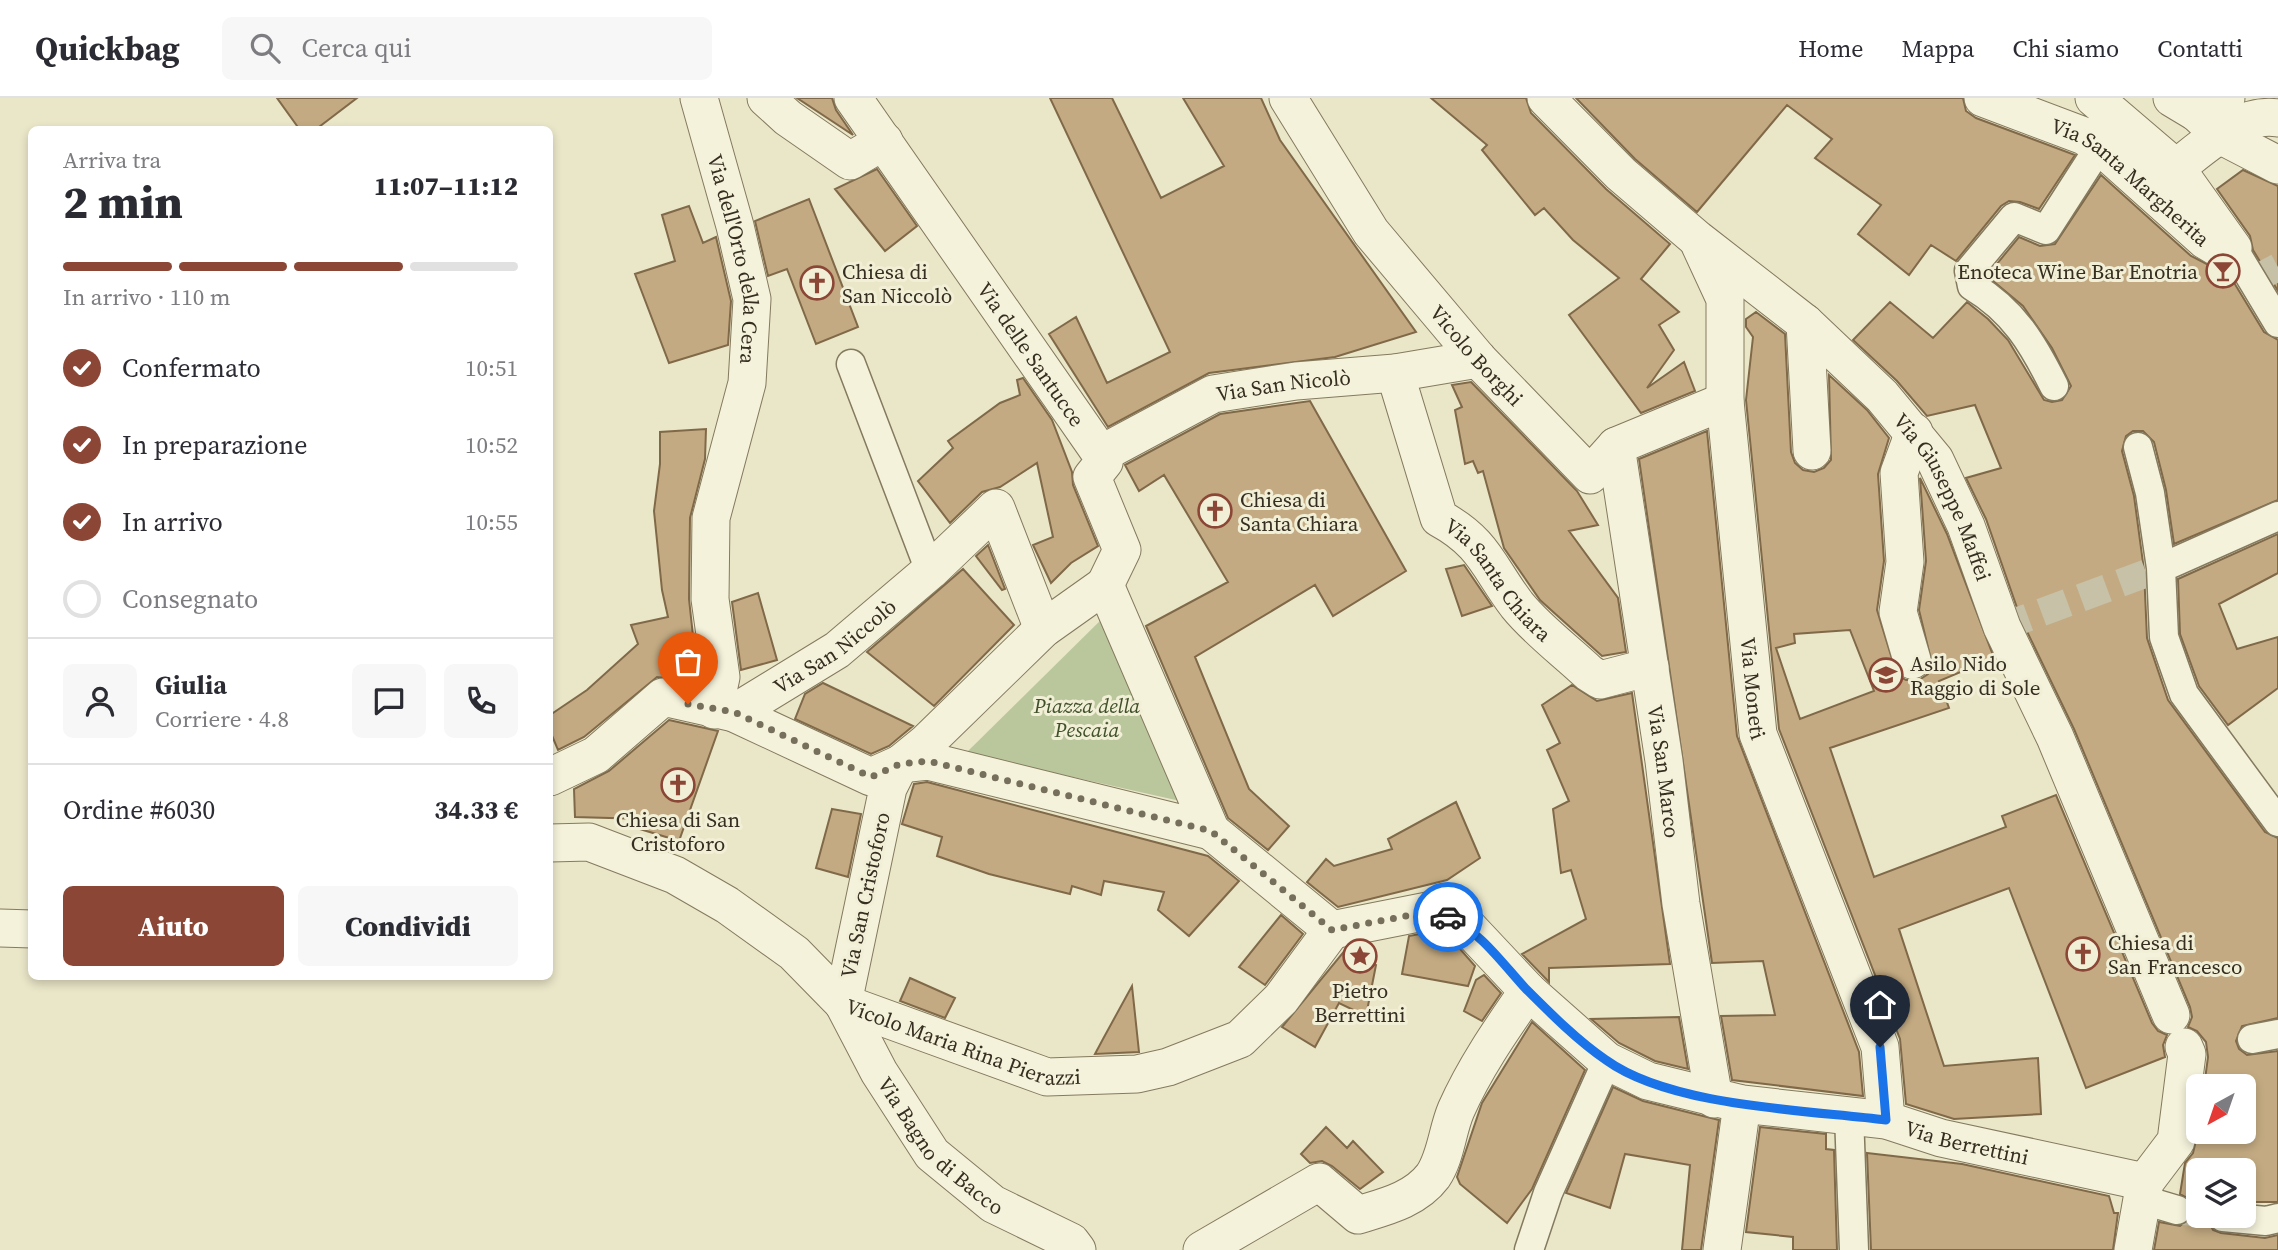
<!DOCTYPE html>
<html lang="it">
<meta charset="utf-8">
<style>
body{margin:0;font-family:"Source Serif 4",serif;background:#f7f7f7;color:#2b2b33;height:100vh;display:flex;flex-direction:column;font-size:26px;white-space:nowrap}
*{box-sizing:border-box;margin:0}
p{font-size:23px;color:#7c7c81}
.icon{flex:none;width:38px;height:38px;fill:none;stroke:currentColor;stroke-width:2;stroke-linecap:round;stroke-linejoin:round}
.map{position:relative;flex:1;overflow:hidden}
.panel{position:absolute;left:28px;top:28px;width:525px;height:854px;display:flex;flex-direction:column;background:#fff;border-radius:10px;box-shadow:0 4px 10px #0003}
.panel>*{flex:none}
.needle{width:46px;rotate:220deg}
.buttons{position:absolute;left:2186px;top:976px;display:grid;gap:14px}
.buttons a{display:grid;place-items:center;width:70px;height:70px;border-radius:10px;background:#fff;box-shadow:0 4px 10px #0003;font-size:35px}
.pin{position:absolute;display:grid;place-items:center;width:60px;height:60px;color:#fff;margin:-72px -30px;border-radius:50% 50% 50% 0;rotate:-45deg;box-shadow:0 0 7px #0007}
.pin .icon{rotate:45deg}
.courier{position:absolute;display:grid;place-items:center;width:70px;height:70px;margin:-35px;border:5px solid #1a73e8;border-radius:50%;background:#fff;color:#222;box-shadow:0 2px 9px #0007}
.overview em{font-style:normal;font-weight:800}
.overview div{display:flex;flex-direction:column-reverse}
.overview{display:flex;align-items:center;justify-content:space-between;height:119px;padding:0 35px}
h1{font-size:46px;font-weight:800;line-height:52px}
.bar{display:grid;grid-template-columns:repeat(4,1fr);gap:10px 7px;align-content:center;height:84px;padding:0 35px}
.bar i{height:9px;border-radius:5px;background:#e1e1e2}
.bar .selected{background:#8c4636}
.bar p{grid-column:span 4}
.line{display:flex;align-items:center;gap:18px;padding:0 35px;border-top:2px solid #e1e1e2}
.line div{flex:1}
.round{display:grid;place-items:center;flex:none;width:74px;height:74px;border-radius:10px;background:#f7f7f7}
ol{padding:0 35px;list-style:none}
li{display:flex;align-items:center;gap:21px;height:77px}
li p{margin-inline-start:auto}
li .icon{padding:7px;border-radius:50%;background:#8c4636;color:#fff;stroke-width:4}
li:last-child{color:#7c7c81}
li i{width:38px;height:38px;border:4px solid #e1e1e2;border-radius:50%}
.primary-button{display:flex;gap:14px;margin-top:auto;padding:14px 35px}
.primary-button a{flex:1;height:80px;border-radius:10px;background:#8c4636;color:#fff;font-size:28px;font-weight:800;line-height:80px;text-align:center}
.primary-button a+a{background:#f7f7f7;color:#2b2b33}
header{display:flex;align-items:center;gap:42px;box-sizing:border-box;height:98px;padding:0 35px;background:#fff;border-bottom:2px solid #e1e1e2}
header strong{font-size:33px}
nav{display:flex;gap:38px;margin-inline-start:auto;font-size:24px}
.search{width:490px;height:63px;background:#f7f7f7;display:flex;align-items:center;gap:18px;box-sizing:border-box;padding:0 24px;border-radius:10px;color:#7c7c81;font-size:26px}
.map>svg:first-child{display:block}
.green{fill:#bac79d}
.building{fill:#c3aa82;stroke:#806948;stroke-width:2;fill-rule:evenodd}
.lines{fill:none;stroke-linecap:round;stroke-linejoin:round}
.pedestrian-tunnel{stroke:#c6c1a7;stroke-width:28;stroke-dasharray:28 14;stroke-linecap:butt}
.pedestrian-casing{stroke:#847a5f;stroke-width:31}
.minor-casing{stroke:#847a5f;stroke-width:39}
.pedestrian{stroke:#f5f2db;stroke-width:28}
.minor{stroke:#f5f2db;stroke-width:37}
.done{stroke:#756f5b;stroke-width:7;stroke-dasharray:0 12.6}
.route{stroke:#1a73e8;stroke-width:9}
.labels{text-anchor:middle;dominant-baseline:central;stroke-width:6;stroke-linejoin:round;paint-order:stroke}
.street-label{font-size:21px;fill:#362f21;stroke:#f2efd7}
.poi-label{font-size:21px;fill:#362f21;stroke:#f2efd7;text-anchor:start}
.park-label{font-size:21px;font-style:italic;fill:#3f502a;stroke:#f2efd7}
</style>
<header>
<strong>Quickbag</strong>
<div class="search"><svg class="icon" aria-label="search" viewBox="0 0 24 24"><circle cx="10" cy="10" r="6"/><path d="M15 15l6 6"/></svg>Cerca qui</div>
<nav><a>Home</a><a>Mappa</a><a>Chi siamo</a><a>Contatti</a></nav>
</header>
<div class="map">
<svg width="2278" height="1152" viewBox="0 0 2278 1152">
<rect width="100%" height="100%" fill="#eae6c8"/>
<path class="green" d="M1108,515L1189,705L966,655Z"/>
<path class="building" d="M277,0H357L315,32H300Z
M797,0H832L836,12L853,37Z
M1050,0H1112L1161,100L1224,68L1183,0H1261L1280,42L1416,234L1335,259L1209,275L1108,329L1049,236L1076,219L1107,285L1170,254Z
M1431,0H1526L1531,15L1606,91L1670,146L1641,181L1679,214L1659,227L1674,252L1647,290L1684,264L1695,293L1641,315L1569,217L1619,180L1573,142L1544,110L1535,117L1482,52L1487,47Z
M1576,0H1963L1966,13L1976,20L2075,57L2039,111L2020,104L2009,103L2001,108L1956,163L1931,147L1909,177L1858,136L1881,107L1815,60L1832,41L1787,7L1697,114L1635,61Z
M877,71L917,128L885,153L835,91Z
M2243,72L2278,88V193L2253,152L2250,138L2217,91Z
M2101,77L2191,158L2230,178L2264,234L2278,242V402L2174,446L2166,392L2154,344L2143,333H2133L2126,338L2122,353L2134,398L2144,472L2147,540L2168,602L2265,734L2278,740V920L2242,928L2236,943L2239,951L2247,957L2278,953V1104H2244V1073H2198V1118H2206L2213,1132L2221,1135L2265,1140L2278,1137V1152H2154L2159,1124L2180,1128L2193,1117L2189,1101L2180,1096L2185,1065L2193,1055L2198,1034H2244V989H2204L2208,959L2206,944L2197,933L2188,929L2192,919L2190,909L2074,631L2021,521L1986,421L1966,380L2001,370L1975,307L1927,318L1897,283L1853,242L1890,204L1933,240L1967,204L1988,221L2008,242L2044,302L2052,304L2062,302L2071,288L2052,250L2023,208L1987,178L2019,139L2040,148L2055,146Z
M809,101L858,229L816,246L787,171L768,178L755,123Z
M689,108L703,145L716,139L731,203L728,247L669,265L635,176L675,163L662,117Z
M1756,214L1785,236L1791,354L1795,365L1803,372L1814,374L1824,370L1831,362L1829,277L1867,312L1889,340L1878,376L1884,463L1877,512L1897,577L1906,582H1919L1928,576L1932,566L1919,512L1926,463L1920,380L1947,436L1994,560L1939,583L1949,610L1830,650L1874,779L2006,729L2002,718L2056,697L2152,925L2158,933L2167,937L2163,947L2165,959L2086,990L2009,790L1899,831L1944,968L2038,960L2041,1016L1954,1021L1906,1006L1900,941L1779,631L1746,302L1753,239L1746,229V221ZM1850,532L1874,593L1800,621L1776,550L1795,545L1794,536Z
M1023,280L1052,322L1072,374L1073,387L1098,448L1071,465L1051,485L1033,447L1053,439L1037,365L1000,389L982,394L950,425L918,383L953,350L948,343L1000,305L1020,297L1017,282Z
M1471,284L1577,393L1598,427L1569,433L1618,500L1626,554L1602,558L1540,502L1504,450L1483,373L1478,375L1473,363L1465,366L1455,312L1462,309L1452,287Z
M1310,303L1406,473L1333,518L1315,487L1195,559L1249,691L1289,728L1268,752L1228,720L1146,528L1228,484L1164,377L1139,393L1125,367L1220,316Z
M706,331L705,361L690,420L689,501L698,584L657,579L584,639L558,652L550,633V617L587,592L638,546L631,527L668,519L662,492L654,413L660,366V334Z
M1707,333L1737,638L1859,954L1863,998L1732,982L1721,918L1775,917L1763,863L1712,865L1639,361Z
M2278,436V475L2219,506L2237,551L2278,539V590L2228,627L2199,588L2180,536L2178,481Z
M988,447L1005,491L1002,492L976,458Z
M1464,467L1492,508L1462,518L1446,471Z
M963,471L1014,527L934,608L867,554Z
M758,495L777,562L741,572L732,504Z
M823,585L913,628L889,648L871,656L795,621L805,596Z
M1572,587L1597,603L1632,595L1670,866L1549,870V884L1522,856L1586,821L1571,772L1561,775L1553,711L1569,703L1547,652L1560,645L1542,607Z
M669,622L718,633L679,743L640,731L644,721L575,719L574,691L609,673Z
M927,684L1208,758L1239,783L1189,838L1158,812L1164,794L1104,783L1101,797L1072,788L1070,796L989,776L937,758L942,739L902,726L914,686Z
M1456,704L1480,760L1447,782L1338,809L1307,784L1326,761L1334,768L1392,751L1388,741Z
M832,711L861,716L848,779L816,770Z
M1281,817L1303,836L1265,887L1239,869Z
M1430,834L1454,844L1475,868L1468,888L1402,876L1409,838Z
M1346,851L1376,867L1366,918L1339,905L1315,949L1282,929Z
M1484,877L1501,895L1482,923L1464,913L1476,882Z
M910,880L955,900L945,920L900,903Z
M1132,888L1139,954L1095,956L1103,941Z
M1679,919L1688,971L1655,963L1619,945L1591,921Z
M1532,924L1585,972L1532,1091L1507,1125L1460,1086L1457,1079L1482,1005Z
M1613,989L1643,1003L1719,1022L1701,1152H1682L1690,1067L1625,1056L1610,1110L1566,1095Z
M1326,1029L1347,1050L1353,1043L1383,1074L1360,1091L1332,1068L1322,1063L1310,1065L1301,1056Z
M1760,1029L1826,1036V1051L1834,1052L1837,1152H1793V1139L1746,1134Z
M1867,1055L1962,1066L2109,1098L2114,1115H2118L2113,1152H1871Z"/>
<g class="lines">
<path class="pedestrian-tunnel" d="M2263,177L2278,169
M2002,529L2161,470
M2177,1112L2198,1115"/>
<defs>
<path id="pedestrian" d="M2233,150L2278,225
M851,266L930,473
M2054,288C2033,246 2014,213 1972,188L1969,173L2014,119L2046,132L2100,48
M2138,349L2150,395L2161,470L2164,539L2184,596L2278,724
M2161,470L2278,418
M2252,941L2278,936
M1849,1017L1854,1152
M2140,1101L2177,1112
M2223,1119L2266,1123L2278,1120
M1529,1152L1548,1095L1607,963"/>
<g id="minor">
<path id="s1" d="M699,0L735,128L752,201L747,285L711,420L710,501L721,579L714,612"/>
<path d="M766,0L788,20L850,63L884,43"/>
<path id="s2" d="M853,0L1101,356L1104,364L1092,379L1122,452L1105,487"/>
<path id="s3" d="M1288,0L1371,134L1478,261L1590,377L1616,348L1725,303"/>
<path id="s4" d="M1546,0L1621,76L1697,141L1805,225L1882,298L1935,362L1966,428L2002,529L2055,639L2171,917"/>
<path id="s5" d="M1983,0L2084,38L2100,48L2205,142L2227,155L2233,150L2176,70L2094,0"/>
<path d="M2172,0L2197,15L2220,37L2278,67"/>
<path d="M2197,15L2226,0"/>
<path d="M2176,70C2205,48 2239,14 2278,20"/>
<path id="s6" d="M1700,147L1725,201V303L1758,636L1880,949L1886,1022"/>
<path d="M1805,225L1812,353"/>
<path id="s7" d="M1395,275L1439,420C1485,445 1488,469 1517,507C1537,532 1566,553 1589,575L1600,582L1650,569"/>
<path id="s8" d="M1616,348L1664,663L1681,806L1714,1001"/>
<path id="s9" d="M1101,356L1213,296L1296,283L1395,275L1478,261"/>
<path d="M1105,487L1211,733L928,663L900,666L927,644L1043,531Z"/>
<path d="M1912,562L1898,514L1905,464L1899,375L1914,334"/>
<path id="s10" d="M734,615L837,552L930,473L996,410L1043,531"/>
<path d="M550,679L596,657L663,599L734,615L871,679L900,666L888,690L843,905"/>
<path id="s11" d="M1211,733L1332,832L1433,812L1466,827L1528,893L1607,963L1648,983L1742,1006L1886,1022L1941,1040L2145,1084"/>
<path id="s12" d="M550,745L589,744L675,777L727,807L794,855L843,905L1047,979L1137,976L1168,969L1240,941L1281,901L1332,832"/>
<path d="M0,830L32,831"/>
<path id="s13" d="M843,905L879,974L932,1056L993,1106L1071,1144L1077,1152"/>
<path d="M1202,1152L1319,1084L1358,1117C1384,1109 1415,1102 1433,1078C1446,1059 1447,1033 1456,1012C1475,969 1501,932 1528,893"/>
<path d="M1722,1152L1742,1006"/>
<path d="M2133,1152L2145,1084L2176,1043L2187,956L2184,949"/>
</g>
</defs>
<use href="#pedestrian" class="pedestrian-casing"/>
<use href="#minor" class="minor-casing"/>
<use href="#pedestrian" class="pedestrian"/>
<use href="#minor" class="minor"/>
</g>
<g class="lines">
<path class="done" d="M688,606L734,614L871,679L900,666L928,663L1211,733L1332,832L1433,813L1448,819"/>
<path class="route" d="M1448,819C1480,833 1502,865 1526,891C1550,915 1578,943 1606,962C1671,1009 1807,1012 1886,1022L1880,949"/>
</g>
<defs>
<symbol id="bar-ring" viewBox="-11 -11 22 22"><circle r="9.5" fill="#f2efd7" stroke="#8c4636" stroke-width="1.5"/><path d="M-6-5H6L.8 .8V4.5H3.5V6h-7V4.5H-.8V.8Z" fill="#8c4636"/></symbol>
<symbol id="church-ring" viewBox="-11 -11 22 22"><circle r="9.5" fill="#f2efd7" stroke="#8c4636" stroke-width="1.5"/><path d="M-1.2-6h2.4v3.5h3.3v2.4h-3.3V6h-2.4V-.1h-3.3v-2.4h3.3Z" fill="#8c4636"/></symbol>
<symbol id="school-ring" viewBox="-11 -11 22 22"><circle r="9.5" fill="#f2efd7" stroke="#8c4636" stroke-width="1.5"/><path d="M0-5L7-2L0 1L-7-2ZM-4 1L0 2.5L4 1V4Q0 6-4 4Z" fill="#8c4636"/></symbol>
<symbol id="sight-ring" viewBox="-11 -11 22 22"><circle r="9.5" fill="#f2efd7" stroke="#8c4636" stroke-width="1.5"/><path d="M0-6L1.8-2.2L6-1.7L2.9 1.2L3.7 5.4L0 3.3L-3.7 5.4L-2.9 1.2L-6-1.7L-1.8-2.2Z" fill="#8c4636"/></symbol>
</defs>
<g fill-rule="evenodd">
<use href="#bar-ring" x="2204" y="154" width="38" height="38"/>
<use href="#church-ring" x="798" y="166" width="38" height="38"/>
<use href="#church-ring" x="1196" y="394" width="38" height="38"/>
<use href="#school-ring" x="1867" y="558" width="38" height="38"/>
<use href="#church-ring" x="659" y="668" width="38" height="38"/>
<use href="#church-ring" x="2064" y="837" width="38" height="38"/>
<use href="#sight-ring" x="1341" y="839" width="38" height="38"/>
</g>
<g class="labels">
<g class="street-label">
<text stroke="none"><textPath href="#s5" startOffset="172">Via Santa Margherita</textPath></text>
<text stroke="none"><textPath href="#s1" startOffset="166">Via dell'Orto della Cera</textPath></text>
<text stroke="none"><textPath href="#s2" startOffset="312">Via delle Santucce</textPath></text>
<text stroke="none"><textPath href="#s3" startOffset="320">Vicolo Borghi</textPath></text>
<text stroke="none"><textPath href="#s9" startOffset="198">Via San Nicolò</textPath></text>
<text stroke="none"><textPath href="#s4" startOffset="569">Via Giuseppe Maffei</textPath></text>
<text stroke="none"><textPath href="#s7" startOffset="238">Via Santa Chiara</textPath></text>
<text stroke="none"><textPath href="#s10" startOffset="121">Via San Niccolò</textPath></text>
<text stroke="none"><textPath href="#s6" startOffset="450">Via Moneti</textPath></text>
<text stroke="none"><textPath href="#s8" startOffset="329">Via San Marco</textPath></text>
<text transform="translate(865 797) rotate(-78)">Via San Cristoforo</text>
<text stroke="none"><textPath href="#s12" startOffset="471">Vicolo Maria Rina Pierazzi</textPath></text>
<text stroke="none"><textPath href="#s11" startOffset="863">Via Berrettini</textPath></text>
<text stroke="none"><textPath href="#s13" startOffset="175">Via Bagno di Bacco</textPath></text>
</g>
<g class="poi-label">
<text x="842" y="173">Chiesa di<tspan x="842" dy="24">San Niccolò</tspan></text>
<text x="2198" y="173" text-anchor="end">Enoteca Wine Bar Enotria</text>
<text x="1240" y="401">Chiesa di<tspan x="1240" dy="24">Santa Chiara</tspan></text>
<text x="1910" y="565">Asilo Nido<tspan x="1910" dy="24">Raggio di Sole</tspan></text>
<text x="678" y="721" text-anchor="middle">Chiesa di San<tspan x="678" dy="24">Cristoforo</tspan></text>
<text x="2108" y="844">Chiesa di<tspan x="2108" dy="24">San Francesco</tspan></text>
<text x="1360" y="892" text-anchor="middle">Pietro<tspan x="1360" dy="24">Berrettini</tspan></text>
</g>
<g class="park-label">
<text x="1087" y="607">Piazza della<tspan x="1087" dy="24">Pescaia</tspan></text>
</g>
</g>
</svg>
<div class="buttons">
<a><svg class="needle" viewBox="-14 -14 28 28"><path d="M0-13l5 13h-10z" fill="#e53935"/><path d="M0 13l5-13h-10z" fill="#7c7c81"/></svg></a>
<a><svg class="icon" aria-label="layers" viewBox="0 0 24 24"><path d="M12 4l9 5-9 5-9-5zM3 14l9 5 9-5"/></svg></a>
</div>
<div class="pin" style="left:688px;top:606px;background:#ea580c"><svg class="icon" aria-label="bag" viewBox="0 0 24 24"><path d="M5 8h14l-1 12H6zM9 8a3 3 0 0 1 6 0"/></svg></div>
<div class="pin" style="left:1880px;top:949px;background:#1f2937"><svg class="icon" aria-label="home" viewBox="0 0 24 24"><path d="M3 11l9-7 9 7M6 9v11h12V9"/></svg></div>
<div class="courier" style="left:1448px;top:819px"><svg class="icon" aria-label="car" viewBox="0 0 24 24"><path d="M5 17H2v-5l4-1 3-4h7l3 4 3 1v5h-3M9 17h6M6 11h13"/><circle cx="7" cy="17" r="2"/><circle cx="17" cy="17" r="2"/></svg></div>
<section class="panel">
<div class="overview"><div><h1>2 min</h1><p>Arriva tra</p></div><em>11:07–11:12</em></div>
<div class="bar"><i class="selected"></i><i class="selected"></i><i class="selected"></i><i></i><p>In arrivo · 110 m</p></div>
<ol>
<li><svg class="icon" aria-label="check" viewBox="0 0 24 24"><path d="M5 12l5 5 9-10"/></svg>Confermato<p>10:51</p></li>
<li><svg class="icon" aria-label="check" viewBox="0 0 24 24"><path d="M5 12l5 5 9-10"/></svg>In preparazione<p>10:52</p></li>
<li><svg class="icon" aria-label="check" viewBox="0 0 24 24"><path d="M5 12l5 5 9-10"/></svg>In arrivo<p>10:55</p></li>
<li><i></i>Consegnato</li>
</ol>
<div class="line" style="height:126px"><a class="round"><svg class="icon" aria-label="person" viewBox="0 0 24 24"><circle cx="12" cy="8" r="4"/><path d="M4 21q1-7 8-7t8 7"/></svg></a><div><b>Giulia</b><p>Corriere · 4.8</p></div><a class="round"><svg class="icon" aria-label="chat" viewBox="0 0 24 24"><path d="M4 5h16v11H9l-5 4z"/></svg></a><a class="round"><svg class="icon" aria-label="phone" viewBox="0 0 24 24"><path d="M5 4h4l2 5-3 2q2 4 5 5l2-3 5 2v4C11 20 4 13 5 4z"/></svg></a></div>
<div class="line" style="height:91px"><div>Ordine #6030</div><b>34.33 €</b></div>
<div class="primary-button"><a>Aiuto</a><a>Condividi</a></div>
</section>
</div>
